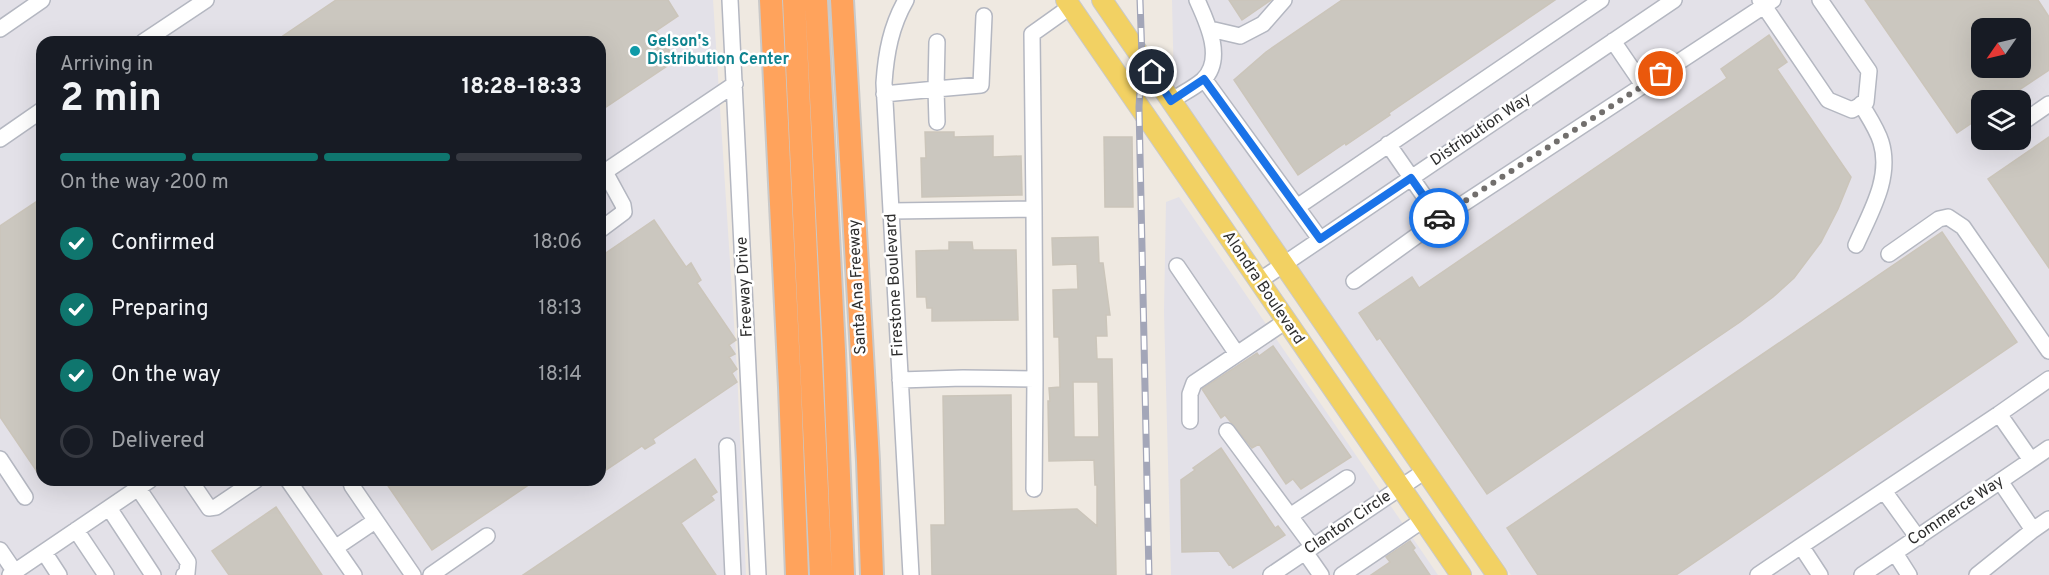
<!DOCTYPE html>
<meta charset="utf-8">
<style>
body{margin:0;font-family:Overpass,sans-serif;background:#242831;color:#f1f3f6;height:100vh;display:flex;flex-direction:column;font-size:22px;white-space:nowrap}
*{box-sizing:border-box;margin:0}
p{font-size:20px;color:#9ea1a6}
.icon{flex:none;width:33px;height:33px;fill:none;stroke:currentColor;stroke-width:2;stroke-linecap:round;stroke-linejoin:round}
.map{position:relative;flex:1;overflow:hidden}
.details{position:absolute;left:36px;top:36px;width:570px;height:450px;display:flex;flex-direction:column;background:#171b24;border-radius:18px;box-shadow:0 6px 24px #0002}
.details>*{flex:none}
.needle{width:39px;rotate:236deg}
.buttons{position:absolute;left:1971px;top:18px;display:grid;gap:12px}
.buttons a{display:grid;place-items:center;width:60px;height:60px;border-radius:12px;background:#171b24;box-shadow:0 6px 24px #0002;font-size:30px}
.pin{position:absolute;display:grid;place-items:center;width:51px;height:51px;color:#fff;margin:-26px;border:3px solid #fff;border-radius:50%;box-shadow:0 2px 6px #0007}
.courier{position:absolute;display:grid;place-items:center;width:60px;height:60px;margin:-30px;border:4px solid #1a73e8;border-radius:50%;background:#fff;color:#222;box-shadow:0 2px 8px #0007}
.overview em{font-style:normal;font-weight:700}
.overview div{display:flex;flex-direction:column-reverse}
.overview{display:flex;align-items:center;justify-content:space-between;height:102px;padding:0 24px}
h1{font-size:39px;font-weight:700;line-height:45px}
.bar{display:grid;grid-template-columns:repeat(4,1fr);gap:9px 6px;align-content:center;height:72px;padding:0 24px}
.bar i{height:8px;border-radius:4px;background:#363941}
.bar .active{background:#0f766e}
.bar p{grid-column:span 4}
ol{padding:0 24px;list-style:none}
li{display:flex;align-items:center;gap:18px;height:66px}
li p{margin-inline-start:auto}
li .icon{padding:6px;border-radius:50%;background:#0f766e;color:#fff;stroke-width:4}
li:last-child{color:#9ea1a6}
li i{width:33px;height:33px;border:3px solid #363941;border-radius:50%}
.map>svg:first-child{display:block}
.industrial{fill:#e3e1e8;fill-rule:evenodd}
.building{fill:#cbc7bf;stroke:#cbc5ba;stroke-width:1.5;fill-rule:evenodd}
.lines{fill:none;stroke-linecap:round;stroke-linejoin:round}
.minor-casing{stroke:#b4b7c1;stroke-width:18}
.major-casing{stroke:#c9c9c9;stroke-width:22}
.highway-casing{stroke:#c9c9c9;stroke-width:26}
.minor{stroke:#fff;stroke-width:15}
.major{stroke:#f2d163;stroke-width:20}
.highway{stroke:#ffa35c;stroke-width:22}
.rail-casing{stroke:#a3a6b8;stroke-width:7}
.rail{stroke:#fff;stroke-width:4.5;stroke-dasharray:14;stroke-linecap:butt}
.done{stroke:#726f6d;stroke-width:6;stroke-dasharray:0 10.8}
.route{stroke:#1a73e8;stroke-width:8}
.culture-dot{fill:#0f9aa8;stroke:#fff;stroke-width:2}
.labels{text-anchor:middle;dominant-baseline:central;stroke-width:5;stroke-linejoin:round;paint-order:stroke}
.culture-label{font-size:16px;font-weight:bold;fill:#0d838f;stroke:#fff;text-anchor:start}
.street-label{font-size:16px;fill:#2e2e2e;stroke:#fff}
</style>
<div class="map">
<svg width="2049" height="575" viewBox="0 0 2049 575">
<rect width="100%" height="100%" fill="#efe9e1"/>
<path class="industrial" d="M0,0H713L737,369L746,575H0ZM42,42H600V480H42Z
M1172,0H2049V575H1511L1174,88ZM1982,28H2020V68H1982ZM1982,100H2020V140H1982Z
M1179,197L1438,575H1171L1164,312L1166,202Z"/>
<path class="building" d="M336,0H668L678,16L656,31L676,60L600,111V42H274Z
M1229,0H1271L1242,20Z
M1342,0H1555L1389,113L1390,115L1346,145L1345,143L1298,175L1234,80L1266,52Z
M1865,0H2038L2049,17V70L2004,100H1982V116L1957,133ZM1982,28H2020V68H1982Z
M1769,35L1787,62L1777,69L1851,177L1838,209L1821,242L1794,278L1773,297L1740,322L1487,494L1380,338L1377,340L1359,313L1412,277L1419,288L1727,78L1721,69Z
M925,132H954V137L993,136V157L1021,156L1022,195L922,197L921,158H926Z
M1104,137H1132L1133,207H1105Z
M2049,137V268L1988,179Z
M42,198V479L0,417V226Z
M654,220L686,267L691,263L701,280L697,283L736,340L729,345L735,354L729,357L737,369L732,373L737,382L653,439L655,443L645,449L642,446L600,474V257Z
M1942,232L2017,342L1676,575H1538L1507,528Z
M1098,237L1099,263H1103L1110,315H1106L1107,336H1096L1097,359H1112L1116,575H932L931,525H945L943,396L1011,395L1012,511L1077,509L1097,526V485H1095L1094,460L1049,461L1048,401H1050L1049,388L1060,387L1059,337H1054L1053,290L1078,289L1077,264L1053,265L1052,238ZM1073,382H1098L1099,437H1074Z
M949,242H972L973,250H1016L1018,320L932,321V308H927L926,297H917L916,251L949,250Z
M1273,346L1351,457L1301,489L1293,479L1286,484L1259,444L1252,448L1225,415L1221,418L1202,389L1257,353L1259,356Z
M1221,448L1275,528L1278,526L1285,535L1233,568L1230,564L1229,565L1219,551L1182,552L1181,480L1195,470L1193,468Z
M695,459L717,492L711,496L714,500L681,523L716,575H523Z
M384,480H536L432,550Z
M276,507L322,575H229L212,551Z
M1410,541L1415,548L1413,550L1430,575H1371L1390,562L1386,557Z"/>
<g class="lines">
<defs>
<path id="minor" d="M730,0L758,575
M906,0C891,26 886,53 884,83L911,575
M1760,0L1828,100L1852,110L1866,102L1869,71L1820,0
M0,29L42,0
M1210,29L1240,36L1263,24L1284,0
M1613,41L1643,85
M143,42L206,0
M1204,79L1320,239
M884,94L936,89L937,42
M1171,101C1181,94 1194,88 1203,80C1225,59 1207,22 1197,0
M937,122L936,89L981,85L984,16
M2020,124L2049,104
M0,139L42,110
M600,175L735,84
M1297,207L1601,0
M1034,209L1032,34L1070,7
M891,211L1034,209L1035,379L1034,489
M1440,219L1773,0
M600,230L624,212L623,205L605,172
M1856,245C1870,213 1892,178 1881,142C1877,129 1868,116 1861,104
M1889,254L1939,219L1948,217L1963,227L2049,351
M1177,266L1237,354
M1259,281L1674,0
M1354,281L1440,219L1388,144
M900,380L963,378L1035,379
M1999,414L2049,379
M1190,421V394L1194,383L1286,321
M1227,431L1313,547
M727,446L733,575
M0,459L25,497
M190,480L209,508L216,507L256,480
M288,480L354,575
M350,480L352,486L413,575
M2000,481L2033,530L2049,519
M138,488L188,562L187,573L184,575
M1884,491L1918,538
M109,508L153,575
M1290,516L1347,478
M76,530L106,575
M1801,546L1999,414L2031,460
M335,548L375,521
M0,550L15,572
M44,552L59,575
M1305,552L1321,575
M1895,553L1909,575
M10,575L150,480
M431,575L487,536
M1271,575L1425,471
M1342,575L1423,520
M1758,575L1801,546L1820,575
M1862,575L2049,448
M1977,575L2033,530"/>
<path id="major" d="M1066,0L1461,575
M1102,0L1497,575"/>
<path id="highway" d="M771,0L790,387L797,575
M794,0L821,575
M816,0L834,351L843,575
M842,0L868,461L872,575"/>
</defs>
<use href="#minor" class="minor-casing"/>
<use href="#major" class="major-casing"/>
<use href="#highway" class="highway-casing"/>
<use href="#minor" class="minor"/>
<use href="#major" class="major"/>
<use href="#highway" class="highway"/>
<defs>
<path id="rail" d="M1140,0L1142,58L1139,107L1149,575"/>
</defs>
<use href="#rail" class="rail-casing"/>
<use href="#rail" class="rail"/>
</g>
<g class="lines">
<path class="done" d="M1439,218L1661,74"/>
<path class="route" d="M1152,72L1171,101L1204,79L1320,239L1411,178L1439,218"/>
</g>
<circle class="culture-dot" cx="635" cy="51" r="6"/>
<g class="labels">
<g class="culture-label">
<text x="647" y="42">Gelson's<tspan x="647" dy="18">Distribution Center</tspan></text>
</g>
<g class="street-label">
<text transform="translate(1481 130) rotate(-34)">Distribution Way</text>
<text transform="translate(895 285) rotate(-93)">Firestone Boulevard</text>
<text transform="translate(745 287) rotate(-93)">Freeway Drive</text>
<text transform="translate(858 287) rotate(-93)">Santa Ana Freeway</text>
<text transform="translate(1263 288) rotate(56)">Alondra Boulevard</text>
<text transform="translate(1956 511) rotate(-34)">Commerce Way</text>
<text transform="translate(1348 523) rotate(-34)">Clanton Circle</text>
</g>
</g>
</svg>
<div class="buttons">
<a><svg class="needle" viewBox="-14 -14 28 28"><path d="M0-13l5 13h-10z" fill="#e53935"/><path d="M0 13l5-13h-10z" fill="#9ea1a6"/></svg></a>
<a><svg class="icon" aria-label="layers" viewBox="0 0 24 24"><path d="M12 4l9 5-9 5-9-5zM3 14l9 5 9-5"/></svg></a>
</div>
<div class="pin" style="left:1661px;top:74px;background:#ea580c"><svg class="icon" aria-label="bag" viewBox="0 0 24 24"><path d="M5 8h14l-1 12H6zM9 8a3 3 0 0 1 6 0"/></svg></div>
<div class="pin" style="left:1152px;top:72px;background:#1f2937"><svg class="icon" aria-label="home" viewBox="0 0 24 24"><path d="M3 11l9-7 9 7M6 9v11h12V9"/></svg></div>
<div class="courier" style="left:1439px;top:218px"><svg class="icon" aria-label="car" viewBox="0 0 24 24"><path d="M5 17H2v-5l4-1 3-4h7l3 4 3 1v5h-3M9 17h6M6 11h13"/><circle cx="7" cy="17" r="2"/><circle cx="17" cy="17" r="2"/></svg></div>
<section class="details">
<div class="overview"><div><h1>2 min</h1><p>Arriving in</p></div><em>18:28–18:33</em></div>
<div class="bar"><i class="active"></i><i class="active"></i><i class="active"></i><i></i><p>On the way · 200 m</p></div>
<ol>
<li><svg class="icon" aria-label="check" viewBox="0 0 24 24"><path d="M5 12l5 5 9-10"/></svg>Confirmed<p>18:06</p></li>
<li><svg class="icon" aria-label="check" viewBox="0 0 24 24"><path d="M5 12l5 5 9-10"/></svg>Preparing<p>18:13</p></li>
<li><svg class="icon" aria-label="check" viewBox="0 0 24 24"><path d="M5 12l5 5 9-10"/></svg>On the way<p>18:14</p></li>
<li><i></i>Delivered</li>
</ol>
</section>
</div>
